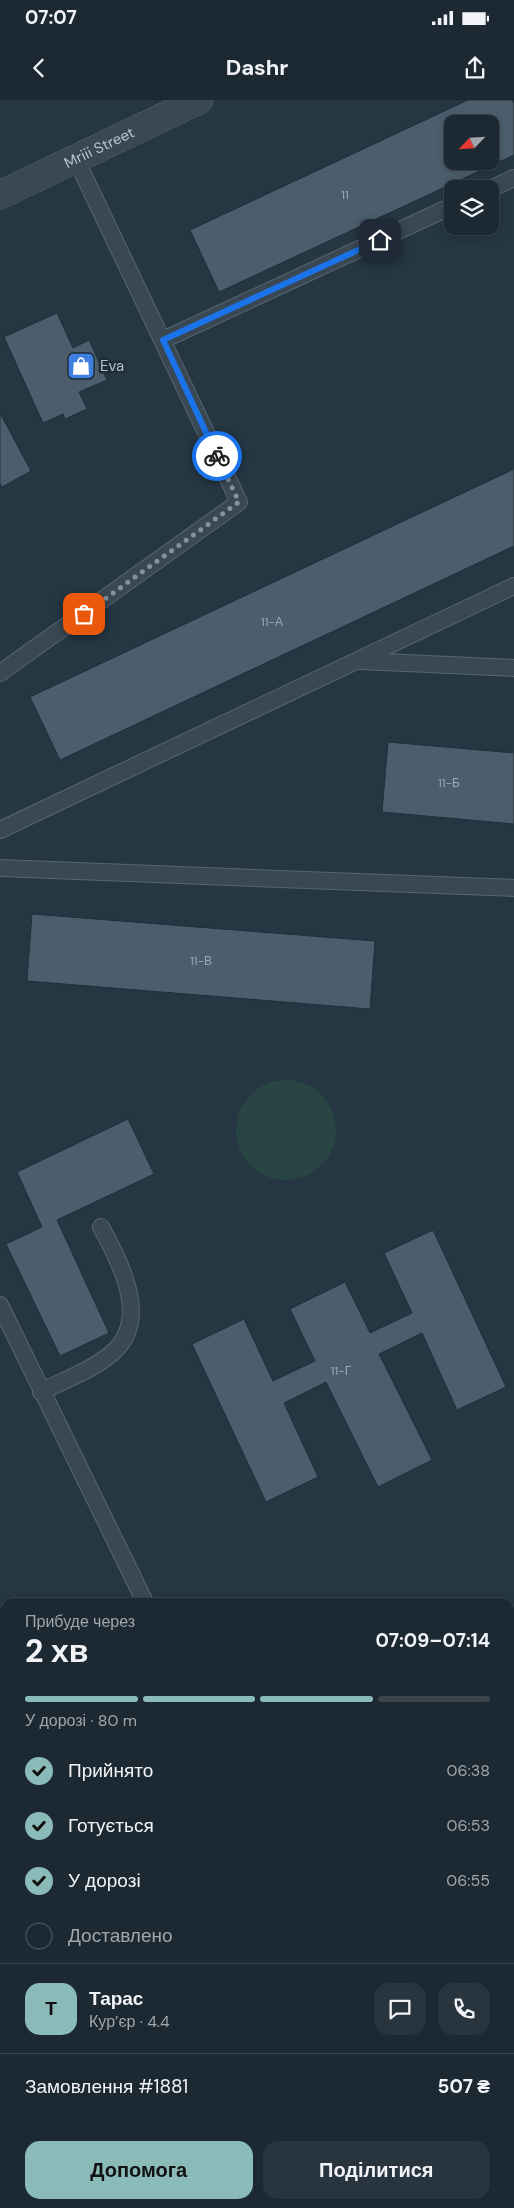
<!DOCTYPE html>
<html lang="uk">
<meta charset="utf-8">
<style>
body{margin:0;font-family:"DM Sans",sans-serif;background:#29353e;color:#f1f3f6;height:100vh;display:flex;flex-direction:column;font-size:19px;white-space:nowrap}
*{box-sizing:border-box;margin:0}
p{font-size:16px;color:#a0a6ac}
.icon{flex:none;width:28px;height:28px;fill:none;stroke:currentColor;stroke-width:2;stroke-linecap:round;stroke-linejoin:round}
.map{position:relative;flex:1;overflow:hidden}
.drawer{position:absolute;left:0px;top:1498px;width:515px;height:611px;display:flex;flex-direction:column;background:#1c2932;border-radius:15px 15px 0 0;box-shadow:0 2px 8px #0003,0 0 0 1px #3a454d}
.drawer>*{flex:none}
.needle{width:32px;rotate:245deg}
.buttons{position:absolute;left:444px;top:15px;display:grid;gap:10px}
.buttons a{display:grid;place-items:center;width:55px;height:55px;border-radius:10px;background:#1c2932;box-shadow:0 2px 8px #0003,0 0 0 1px #3a454d;font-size:25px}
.pin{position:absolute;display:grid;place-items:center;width:42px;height:42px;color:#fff;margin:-21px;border-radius:10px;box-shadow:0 2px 8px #0006}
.courier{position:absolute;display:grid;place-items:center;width:50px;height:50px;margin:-25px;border:4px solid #1a73e8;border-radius:50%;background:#fff;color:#222;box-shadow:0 1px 6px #0007}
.head em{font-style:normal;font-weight:700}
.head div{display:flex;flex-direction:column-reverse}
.head{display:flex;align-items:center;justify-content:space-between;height:85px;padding:0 25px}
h1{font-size:32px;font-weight:700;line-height:38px}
.bar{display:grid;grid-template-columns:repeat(4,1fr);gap:8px 5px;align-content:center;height:60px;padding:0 25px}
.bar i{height:6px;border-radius:4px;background:#3a454d}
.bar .on{background:#8bbbb9}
.bar p{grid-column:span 4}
.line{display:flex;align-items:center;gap:12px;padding:0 25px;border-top:1px solid #3a454d}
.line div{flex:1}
.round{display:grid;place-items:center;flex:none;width:52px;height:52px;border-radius:15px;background:#29353e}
ol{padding:0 25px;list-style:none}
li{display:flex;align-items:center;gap:15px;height:55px}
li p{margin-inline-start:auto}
li .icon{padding:5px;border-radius:50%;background:#8bbbb9;color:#111;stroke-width:4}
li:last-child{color:#a0a6ac}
li i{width:28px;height:28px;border:2px solid #3a454d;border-radius:50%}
.button{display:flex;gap:10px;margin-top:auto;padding:10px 25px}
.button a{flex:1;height:58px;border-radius:15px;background:#8bbbb9;color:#111;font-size:20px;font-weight:700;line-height:58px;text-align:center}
.button a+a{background:#29353e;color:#f1f3f6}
.status{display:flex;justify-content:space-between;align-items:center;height:35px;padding:0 25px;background:#1c2932;direction:ltr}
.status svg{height:14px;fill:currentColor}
header{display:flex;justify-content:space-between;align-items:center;height:65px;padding:0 25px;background:#1c2932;font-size:22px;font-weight:700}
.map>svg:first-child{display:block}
.green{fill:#284443}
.building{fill:#4c5e6c;stroke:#212f3a;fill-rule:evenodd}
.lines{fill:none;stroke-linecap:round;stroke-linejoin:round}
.service-casing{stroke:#586670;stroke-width:18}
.tertiary-casing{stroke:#586670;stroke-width:29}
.service{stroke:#3a4853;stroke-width:16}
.tertiary{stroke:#3a4853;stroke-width:28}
.done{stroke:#84929d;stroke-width:5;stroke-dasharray:0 9}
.route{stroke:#1a73e8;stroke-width:6}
.labels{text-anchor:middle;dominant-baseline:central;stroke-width:5;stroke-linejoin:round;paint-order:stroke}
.number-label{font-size:12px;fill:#9caab5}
.street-label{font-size:15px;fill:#b7c3cd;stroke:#1f2d38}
.poi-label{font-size:15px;fill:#b7c3cd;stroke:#1f2d38;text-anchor:start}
</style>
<div class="status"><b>07:07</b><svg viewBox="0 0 49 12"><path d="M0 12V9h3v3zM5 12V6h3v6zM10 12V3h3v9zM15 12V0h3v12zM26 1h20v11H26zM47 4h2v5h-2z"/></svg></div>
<header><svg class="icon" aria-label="back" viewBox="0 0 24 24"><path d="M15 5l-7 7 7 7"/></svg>Dashr<svg class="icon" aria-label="share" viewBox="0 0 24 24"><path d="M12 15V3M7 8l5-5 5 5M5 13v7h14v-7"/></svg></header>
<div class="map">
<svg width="514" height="2108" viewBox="0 0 514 2108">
<rect width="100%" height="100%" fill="#253743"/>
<path class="green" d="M236 1030a50 50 0 1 1 100 0a50 50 0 1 1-100 0Z
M514,1639V1674L510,1666V1641Z"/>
<path class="building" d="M468,0H512L514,4V55L219,192L190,130ZM452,24H490V61H452Z
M57,213L73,248L89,240L107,280L79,292L87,309L65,319L63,314L43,323L4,237Z
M0,313L31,371L2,387L0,384Z
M514,369V446L60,660L30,597Z
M388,642L514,653V724L382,712Z
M32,814L375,841L370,909L27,881Z
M128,1019L154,1074L57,1120L109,1233L60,1256L6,1144L42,1127L17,1072Z
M433,1130L506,1287L457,1310L422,1233L379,1254L432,1360L378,1387L326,1282L284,1303L318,1377L266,1402L192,1244L244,1219L273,1281L315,1261L290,1209L345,1182L370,1233L412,1213L384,1153Z
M5,1527V1608L0,1610V1530Z
M9,2104H152L143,2108H1Z"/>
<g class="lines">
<defs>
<path id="service" d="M490,89L514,78
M163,240L452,106
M361,561L514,568
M0,573L239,402L76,59
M0,730L514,486
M0,768L514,788
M0,1205L145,1502
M41,1292C64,1280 92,1270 111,1254C152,1220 120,1163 101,1127
M510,1611L514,1609
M0,1644L5,1642
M0,1754L5,1753
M510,1854L514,1862
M510,1980L514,1978
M306,2104V2108
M241,2108L250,2104"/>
<g id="tertiary">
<path id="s1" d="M0,95L199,0"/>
</g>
</defs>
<use href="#service" class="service-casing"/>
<use href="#tertiary" class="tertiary-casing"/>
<use href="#service" class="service"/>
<use href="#tertiary" class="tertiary"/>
</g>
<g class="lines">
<path class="done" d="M84,514L239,402L217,356"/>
<path class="route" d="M217,356L163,240L380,140"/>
</g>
<defs>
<symbol id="shop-square" viewBox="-11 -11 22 22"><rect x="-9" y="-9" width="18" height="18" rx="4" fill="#3f7fe0" stroke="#1f2d38"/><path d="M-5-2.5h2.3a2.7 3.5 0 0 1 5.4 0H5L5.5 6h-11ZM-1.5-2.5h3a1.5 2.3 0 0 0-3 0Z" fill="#fff"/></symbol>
</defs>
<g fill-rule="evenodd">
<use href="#shop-square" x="65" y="250" width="32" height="32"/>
</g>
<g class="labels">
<g class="number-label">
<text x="345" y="95">11</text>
<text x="272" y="522">11-А</text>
<text x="449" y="683">11-Б</text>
<text x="201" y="861">11-В</text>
<text x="341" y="1271">11-Г</text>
</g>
<g class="street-label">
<text stroke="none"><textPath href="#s1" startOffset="110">Mriii Street</textPath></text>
</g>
<g class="poi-label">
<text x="100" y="266">Eva</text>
</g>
</g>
</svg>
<div class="buttons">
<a><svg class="needle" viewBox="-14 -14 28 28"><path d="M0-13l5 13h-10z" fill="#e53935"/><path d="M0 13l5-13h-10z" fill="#a0a6ac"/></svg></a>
<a><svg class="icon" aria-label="layers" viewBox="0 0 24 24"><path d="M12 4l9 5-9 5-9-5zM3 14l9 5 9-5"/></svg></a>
</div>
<div class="pin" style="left:84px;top:514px;background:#ea580c"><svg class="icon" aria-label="bag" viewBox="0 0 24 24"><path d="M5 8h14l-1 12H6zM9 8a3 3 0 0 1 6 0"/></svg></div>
<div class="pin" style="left:380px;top:140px;background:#1f2937"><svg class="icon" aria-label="home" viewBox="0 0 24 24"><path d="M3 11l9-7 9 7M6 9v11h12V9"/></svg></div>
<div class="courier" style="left:217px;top:356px"><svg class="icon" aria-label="bike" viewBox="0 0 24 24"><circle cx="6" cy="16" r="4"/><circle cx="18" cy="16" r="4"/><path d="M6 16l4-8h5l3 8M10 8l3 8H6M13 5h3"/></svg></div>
<section class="drawer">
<div class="head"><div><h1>2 хв</h1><p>Прибуде через</p></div><em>07:09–07:14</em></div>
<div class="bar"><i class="on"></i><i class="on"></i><i class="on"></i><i></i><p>У дорозі · 80 m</p></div>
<ol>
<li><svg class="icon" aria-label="check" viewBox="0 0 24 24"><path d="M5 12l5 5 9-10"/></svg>Прийнято<p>06:38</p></li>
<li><svg class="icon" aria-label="check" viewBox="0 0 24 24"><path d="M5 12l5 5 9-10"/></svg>Готується<p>06:53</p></li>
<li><svg class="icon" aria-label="check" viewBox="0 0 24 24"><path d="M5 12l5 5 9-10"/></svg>У дорозі<p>06:55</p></li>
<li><i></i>Доставлено</li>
</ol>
<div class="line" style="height:90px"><b class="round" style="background:#8bbbb9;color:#111">Т</b><div><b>Тарас</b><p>Кур’єр · 4.4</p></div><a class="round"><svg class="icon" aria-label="chat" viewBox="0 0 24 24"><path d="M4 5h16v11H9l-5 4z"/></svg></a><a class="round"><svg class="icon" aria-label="phone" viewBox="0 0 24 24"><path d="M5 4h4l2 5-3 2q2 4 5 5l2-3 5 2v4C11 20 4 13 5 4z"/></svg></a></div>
<div class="line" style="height:65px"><div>Замовлення #1881</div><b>507 ₴</b></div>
<div class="button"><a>Допомога</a><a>Поділитися</a></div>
</section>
</div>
